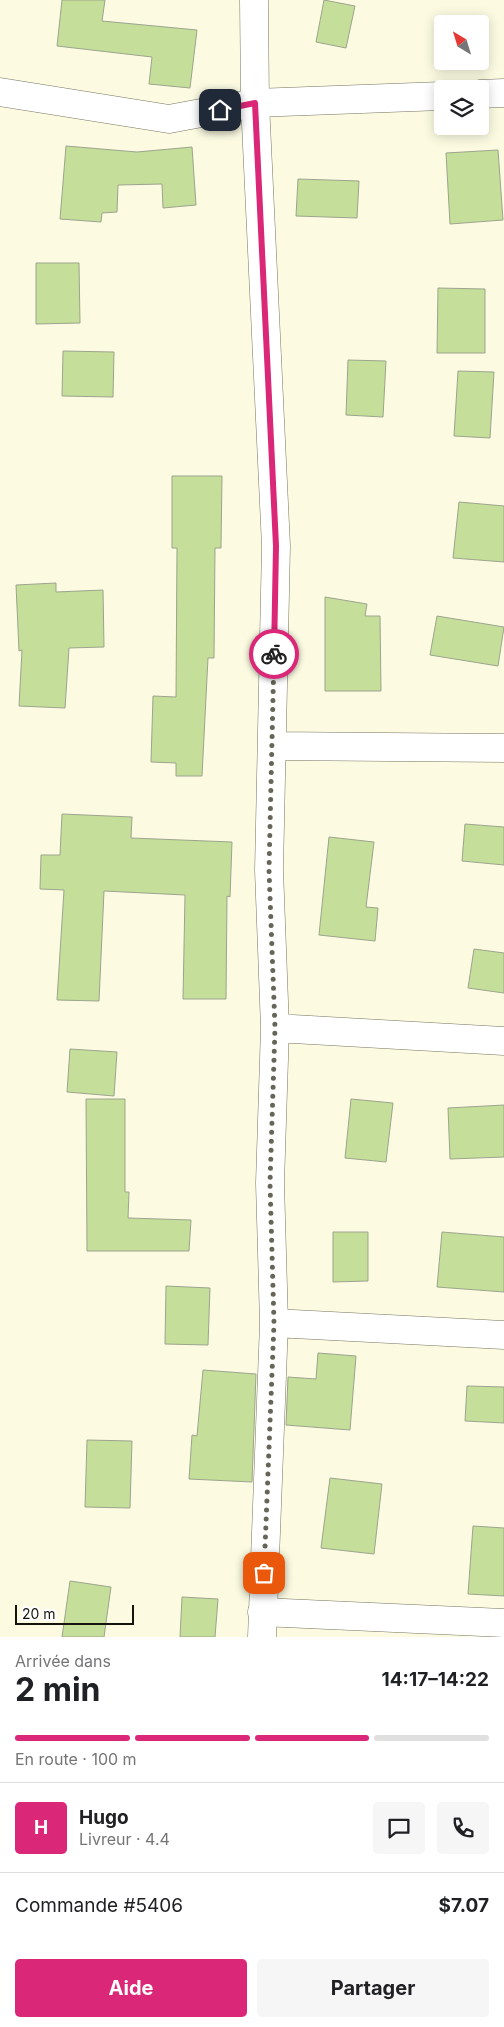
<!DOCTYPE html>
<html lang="fr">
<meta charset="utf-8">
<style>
body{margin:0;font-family:Inter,sans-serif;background:#f6f6f6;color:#202124;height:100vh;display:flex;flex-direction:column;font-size:19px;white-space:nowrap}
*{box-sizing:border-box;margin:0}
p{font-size:16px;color:#757577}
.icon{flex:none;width:28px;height:28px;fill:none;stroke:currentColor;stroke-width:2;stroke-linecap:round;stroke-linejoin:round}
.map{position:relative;height:1637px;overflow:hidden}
.panel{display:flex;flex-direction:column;background:#fff;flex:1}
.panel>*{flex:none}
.needle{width:32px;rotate:322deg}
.fabs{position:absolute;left:434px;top:15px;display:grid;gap:10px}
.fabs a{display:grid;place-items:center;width:55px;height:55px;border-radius:5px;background:#fff;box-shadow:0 2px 12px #0003;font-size:25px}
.scale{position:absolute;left:15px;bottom:12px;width:119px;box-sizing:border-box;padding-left:5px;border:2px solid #15140c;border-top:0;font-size:14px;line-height:18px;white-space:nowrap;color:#15140c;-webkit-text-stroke:4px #fff;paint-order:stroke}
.pin{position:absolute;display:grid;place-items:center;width:42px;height:42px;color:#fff;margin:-21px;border-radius:10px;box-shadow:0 2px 8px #0006}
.courier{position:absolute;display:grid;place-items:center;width:50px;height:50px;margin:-25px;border:4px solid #db2777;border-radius:50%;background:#fff;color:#222;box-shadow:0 1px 6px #0007}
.overview em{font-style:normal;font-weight:700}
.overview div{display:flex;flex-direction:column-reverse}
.overview{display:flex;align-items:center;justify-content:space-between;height:85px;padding:0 15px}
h1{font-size:32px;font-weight:700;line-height:38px}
.bar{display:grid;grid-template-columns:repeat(4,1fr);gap:8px 5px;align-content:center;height:60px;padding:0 15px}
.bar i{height:6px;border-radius:4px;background:#e0e0e0}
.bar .on{background:#db2777}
.bar p{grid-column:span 4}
.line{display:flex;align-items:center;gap:12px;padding:0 15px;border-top:1px solid #e0e0e0}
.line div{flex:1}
.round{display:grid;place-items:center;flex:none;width:52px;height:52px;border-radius:5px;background:#f6f6f6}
.primary-button{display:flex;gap:10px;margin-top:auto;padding:10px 15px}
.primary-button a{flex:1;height:58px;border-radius:5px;background:#db2777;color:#fff;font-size:20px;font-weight:700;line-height:58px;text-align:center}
.primary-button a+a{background:#f6f6f6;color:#202124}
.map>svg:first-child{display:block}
.building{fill:#c5de99;stroke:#9ca48e}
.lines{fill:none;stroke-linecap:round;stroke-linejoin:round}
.minor-casing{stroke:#77755f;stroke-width:29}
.minor{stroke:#fff;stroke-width:28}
.done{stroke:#666557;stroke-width:5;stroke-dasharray:0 9}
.route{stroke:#db2777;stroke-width:6}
</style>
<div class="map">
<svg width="504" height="1637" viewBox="0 0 504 1637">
<rect width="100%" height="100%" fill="#fcfbe2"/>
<path class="building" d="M62,0H105L102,21L197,30L190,88L149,84L152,57L57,46Z
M324,0L355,6L346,48L316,42Z
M66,146L137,152L192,147L196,205L163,208L162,184L118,185L117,212L102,213L101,222L60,219Z
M498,150L503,220L450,224L446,153Z
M298,179L359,181L357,218L296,216Z
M36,263H79L80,323L36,324Z
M438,288L485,289V353H437Z
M63,351L114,352L113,397L62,396Z
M348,360L386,361L383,417L346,415Z
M458,371L494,372L490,438L454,436Z
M172,476H222L221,548H215L214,658H208L202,776H176V763L151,762L153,696L176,697L177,548H172Z
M459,502L504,506V562L453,558Z
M56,583V592L103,590L104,647L69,648L65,708L19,706L22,650L19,651L16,585Z
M325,597L367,604L365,616H380L381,691H325Z
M437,616L504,627L498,666L430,655Z
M62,814L132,817L131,838L232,842L230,897L227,896L226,999H183L185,895L104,891L99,1001L57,1000L64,890L40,889L41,855H60Z
M465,824L504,827V865L462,861Z
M329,837L374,842L366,907L378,908L375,941L319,935Z
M474,949L504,953V993L468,988Z
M70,1049L117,1052L114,1096L67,1092Z
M86,1099H125V1192H129L128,1218L191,1220L189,1251H87Z
M351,1099L393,1103L386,1162L345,1158Z
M504,1105V1157L450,1159L448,1108Z
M333,1232H368V1281L333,1282Z
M442,1232L504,1237V1292L437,1287Z
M166,1286L210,1288L208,1345L165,1344Z
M318,1353L356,1356L350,1430L286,1425L288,1377L316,1379Z
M203,1370L256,1374L252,1482L189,1479L192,1435L197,1436Z
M467,1386L504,1387V1423L465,1421Z
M87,1440L132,1441L130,1508L85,1507Z
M330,1478L382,1484L374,1554L321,1548Z
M473,1526L504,1528V1596L468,1594Z
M70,1581L111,1587L104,1637H62Z
M182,1597L218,1599L215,1637H180Z"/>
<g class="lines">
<defs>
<path id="minor" d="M254,0L255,103L276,546L269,870L275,1028L270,1183L274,1323L262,1637
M0,92L169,119L255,103L442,96
M480,94L504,93
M272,746L504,748
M275,1028L504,1041
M274,1323L504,1335
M262,1612L504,1623"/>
</defs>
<use href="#minor" class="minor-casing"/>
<use href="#minor" class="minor"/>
</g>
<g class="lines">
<path class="done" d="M264,1573L274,1323L270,1183L275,1028L269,870L274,654"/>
<path class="route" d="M220,110L255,103L276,546L274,654"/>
</g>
</svg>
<div class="fabs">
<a><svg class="needle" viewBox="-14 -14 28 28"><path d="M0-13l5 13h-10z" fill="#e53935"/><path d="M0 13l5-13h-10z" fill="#757577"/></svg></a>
<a><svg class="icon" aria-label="layers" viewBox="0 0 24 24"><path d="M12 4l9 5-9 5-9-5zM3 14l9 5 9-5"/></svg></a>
</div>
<div class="scale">20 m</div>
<div class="pin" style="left:264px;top:1573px;background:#ea580c"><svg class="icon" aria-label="bag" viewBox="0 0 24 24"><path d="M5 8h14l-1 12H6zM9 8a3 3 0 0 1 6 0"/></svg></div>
<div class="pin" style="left:220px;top:110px;background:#1f2937"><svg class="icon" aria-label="home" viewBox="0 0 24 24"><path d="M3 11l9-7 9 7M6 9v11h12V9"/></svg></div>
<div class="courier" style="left:274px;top:654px"><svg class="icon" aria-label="bike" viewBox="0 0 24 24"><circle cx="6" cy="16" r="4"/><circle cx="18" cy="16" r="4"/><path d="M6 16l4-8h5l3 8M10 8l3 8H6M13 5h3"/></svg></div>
</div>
<section class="panel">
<div class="overview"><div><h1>2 min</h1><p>Arrivée dans</p></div><em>14:17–14:22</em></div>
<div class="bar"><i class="on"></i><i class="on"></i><i class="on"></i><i></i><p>En route · 100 m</p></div>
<div class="line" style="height:90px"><b class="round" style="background:#db2777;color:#fff">H</b><div><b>Hugo</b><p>Livreur · 4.4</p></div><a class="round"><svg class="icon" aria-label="chat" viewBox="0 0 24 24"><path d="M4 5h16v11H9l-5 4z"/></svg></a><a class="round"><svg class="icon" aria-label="phone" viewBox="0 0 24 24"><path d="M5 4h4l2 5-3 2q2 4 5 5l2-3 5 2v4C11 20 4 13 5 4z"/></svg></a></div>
<div class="line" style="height:65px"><div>Commande #5406</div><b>$7.07</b></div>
<div class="primary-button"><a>Aide</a><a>Partager</a></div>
</section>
